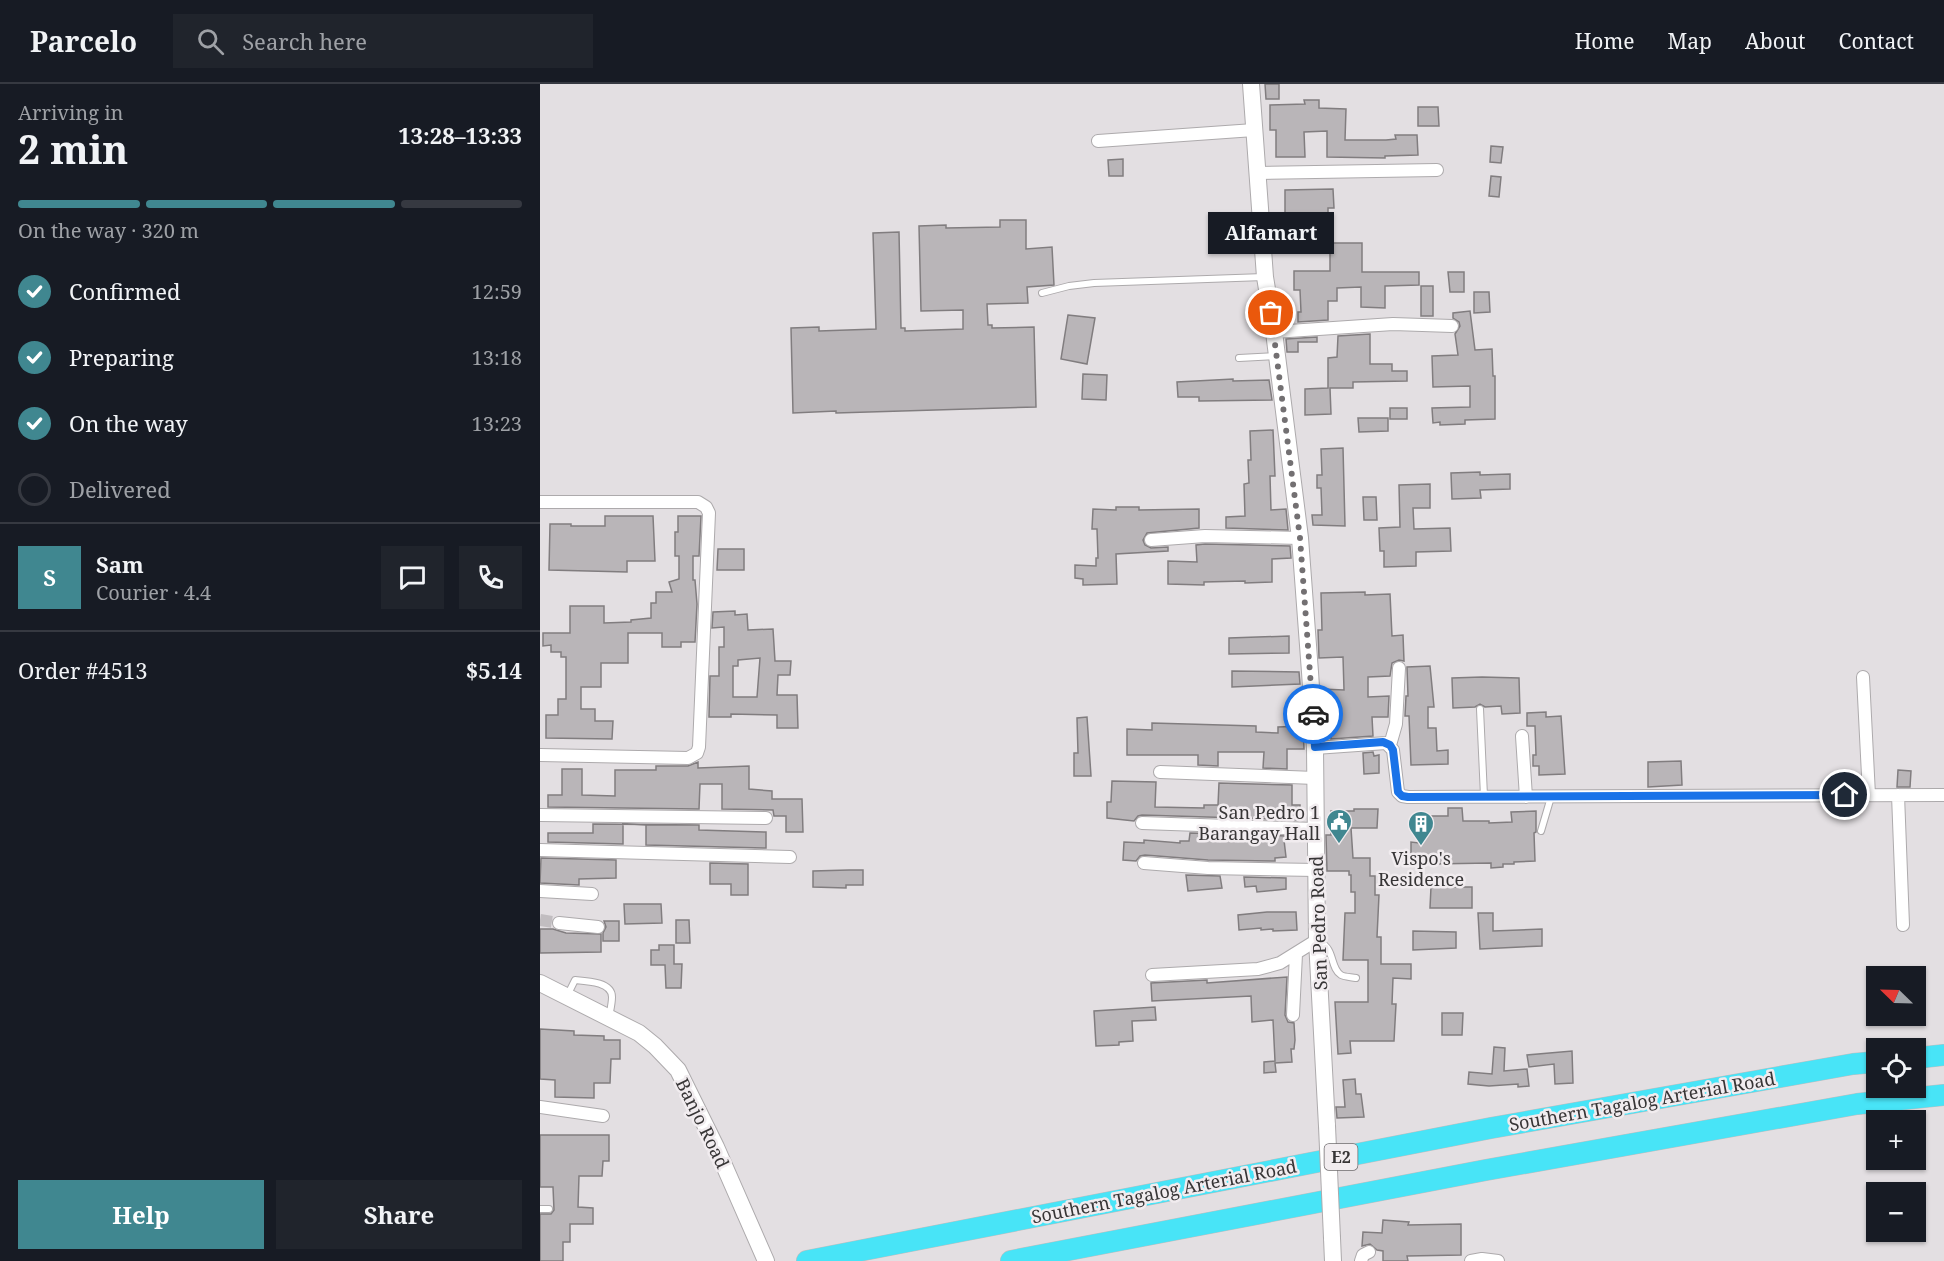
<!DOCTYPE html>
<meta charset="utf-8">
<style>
body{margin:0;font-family:"Noto Serif",serif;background:#20242c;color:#f1f3f6;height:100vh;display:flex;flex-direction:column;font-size:22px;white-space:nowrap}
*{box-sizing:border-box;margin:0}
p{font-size:20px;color:#9ea1a6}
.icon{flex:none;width:33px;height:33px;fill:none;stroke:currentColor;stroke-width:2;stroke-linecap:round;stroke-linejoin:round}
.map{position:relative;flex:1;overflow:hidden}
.side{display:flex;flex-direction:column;background:#171b24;width:540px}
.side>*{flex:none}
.needle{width:39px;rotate:293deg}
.tools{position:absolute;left:1326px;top:882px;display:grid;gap:12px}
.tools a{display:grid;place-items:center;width:60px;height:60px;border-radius:0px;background:#171b24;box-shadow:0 2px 4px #0004;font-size:30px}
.pin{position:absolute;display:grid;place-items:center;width:51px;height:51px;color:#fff;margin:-26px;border:3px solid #fff;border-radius:50%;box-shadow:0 2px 6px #0007}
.courier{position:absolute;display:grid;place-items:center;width:60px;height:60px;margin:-30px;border:4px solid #1a73e8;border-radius:50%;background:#fff;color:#222;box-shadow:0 2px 8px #0007}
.bubble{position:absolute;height:42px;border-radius:0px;background:#171b24;box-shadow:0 2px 4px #0004;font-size:20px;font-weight:700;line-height:42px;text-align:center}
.headline em{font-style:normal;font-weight:700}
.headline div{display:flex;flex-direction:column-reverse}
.headline{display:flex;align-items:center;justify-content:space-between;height:102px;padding:0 18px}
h1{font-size:39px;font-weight:700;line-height:45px}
.bar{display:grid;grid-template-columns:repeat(4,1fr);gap:9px 6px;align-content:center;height:72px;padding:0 18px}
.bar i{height:8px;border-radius:4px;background:#363941}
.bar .active{background:#408790}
.bar p{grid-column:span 4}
.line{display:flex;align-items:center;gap:15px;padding:0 18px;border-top:2px solid #363941}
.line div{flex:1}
.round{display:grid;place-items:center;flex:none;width:63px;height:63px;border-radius:0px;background:#20242c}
ol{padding:0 18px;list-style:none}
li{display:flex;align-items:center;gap:18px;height:66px}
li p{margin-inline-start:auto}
li .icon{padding:6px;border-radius:50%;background:#408790;color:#fff;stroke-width:4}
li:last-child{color:#9ea1a6}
li i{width:33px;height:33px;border:3px solid #363941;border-radius:50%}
.cta{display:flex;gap:12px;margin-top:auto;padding:12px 18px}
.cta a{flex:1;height:69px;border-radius:0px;background:#408790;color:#fff;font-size:24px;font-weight:700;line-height:69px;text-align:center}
.cta a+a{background:#20242c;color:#f1f3f6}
header{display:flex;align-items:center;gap:36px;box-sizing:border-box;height:84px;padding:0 30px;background:#171b24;border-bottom:2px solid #363941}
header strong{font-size:28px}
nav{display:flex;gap:33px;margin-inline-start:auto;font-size:21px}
.search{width:420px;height:54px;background:#20242c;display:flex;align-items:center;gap:15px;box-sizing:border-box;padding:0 21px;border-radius:0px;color:#9ea1a6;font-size:22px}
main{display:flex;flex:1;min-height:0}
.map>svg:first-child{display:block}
.building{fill:#b9b5b8;stroke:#817d7f;stroke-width:1.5;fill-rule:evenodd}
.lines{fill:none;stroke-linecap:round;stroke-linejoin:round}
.street-tunnel{stroke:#c1bdc0;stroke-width:12;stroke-dasharray:12 6;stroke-linecap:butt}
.lane-casing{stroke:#adaaac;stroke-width:8}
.street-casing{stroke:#adaaac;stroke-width:14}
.secondary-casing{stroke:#adaaac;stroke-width:18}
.highway-casing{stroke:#bfbebf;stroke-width:22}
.lane{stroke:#fff;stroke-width:6}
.street{stroke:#fff;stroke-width:12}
.secondary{stroke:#fff;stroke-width:16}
.highway{stroke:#48e4f7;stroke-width:21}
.secondary-bridge-casing{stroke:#adaaac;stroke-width:18;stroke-linecap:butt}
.secondary-bridge{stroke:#fff;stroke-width:16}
.done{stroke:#737072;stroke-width:6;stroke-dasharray:0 10.8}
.route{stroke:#1a73e8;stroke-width:8}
.labels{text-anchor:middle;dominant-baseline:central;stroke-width:5;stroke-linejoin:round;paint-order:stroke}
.shield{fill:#f1ecef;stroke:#6f6c6e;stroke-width:1.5}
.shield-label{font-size:16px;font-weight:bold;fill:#373536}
.poi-label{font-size:18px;fill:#373536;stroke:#f1ecef;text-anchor:end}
.street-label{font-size:18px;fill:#373536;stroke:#f1ecef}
</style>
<header>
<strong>Parcelo</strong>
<div class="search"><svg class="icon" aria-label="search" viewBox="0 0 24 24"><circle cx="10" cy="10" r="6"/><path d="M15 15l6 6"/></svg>Search here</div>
<nav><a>Home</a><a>Map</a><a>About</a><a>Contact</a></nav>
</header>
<main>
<section class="side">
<div class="headline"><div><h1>2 min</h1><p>Arriving in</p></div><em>13:28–13:33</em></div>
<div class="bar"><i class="active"></i><i class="active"></i><i class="active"></i><i></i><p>On the way · 320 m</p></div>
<ol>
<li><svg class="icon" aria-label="check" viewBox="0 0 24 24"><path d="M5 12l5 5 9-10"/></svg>Confirmed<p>12:59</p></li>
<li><svg class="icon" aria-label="check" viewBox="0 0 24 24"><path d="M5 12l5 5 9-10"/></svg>Preparing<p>13:18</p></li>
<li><svg class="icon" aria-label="check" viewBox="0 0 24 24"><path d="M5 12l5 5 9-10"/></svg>On the way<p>13:23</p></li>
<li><i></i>Delivered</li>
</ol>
<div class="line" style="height:108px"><b class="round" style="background:#408790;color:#fff">S</b><div><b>Sam</b><p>Courier · 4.4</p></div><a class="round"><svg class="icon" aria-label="chat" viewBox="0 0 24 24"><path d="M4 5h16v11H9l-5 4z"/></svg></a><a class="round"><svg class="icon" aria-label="phone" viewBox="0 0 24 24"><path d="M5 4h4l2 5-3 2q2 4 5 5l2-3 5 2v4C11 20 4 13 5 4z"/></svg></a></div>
<div class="line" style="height:78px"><div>Order #4513</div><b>$5.14</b></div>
<div class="cta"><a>Help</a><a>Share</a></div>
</section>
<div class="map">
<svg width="1404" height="1177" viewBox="0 0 1404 1177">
<rect width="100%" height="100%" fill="#e3dfe2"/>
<path class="building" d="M725,0H739V15H726Z
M764,16H779V24L806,25L805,56H846L856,55L855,51H877L878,71L845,72V74L787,73V47L764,48L765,73H736V46H730V21L765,20Z
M878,23H898L899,42H878Z
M951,62L963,63L961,79L950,78Z
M583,75V92H569L568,76Z
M951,92L961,93L959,113L949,112Z
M793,105L794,124H788V158H751V131H745V106Z
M460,136H486V165L512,163L514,201L487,203L488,219L447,220L448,241H452V244L494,243L496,323L296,329V327L253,329L251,244L279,243V247L336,245L333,149L359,148L361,244H365V247L423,245V226L381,227L379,142L406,141V144L460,143Z
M790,159H822V188H879V201L845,202V224L821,223V203L797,204V217H788V236L758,238V228H761L760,206H754V187H790Z
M908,188H924V208H910Z
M881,202H893V232H881Z
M934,208H949L950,228L934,229Z
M930,227L935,266L952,265L953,292H955V335L925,336V340L900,341V338L893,339L892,324L930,323V302L893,303L892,272L918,271L915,250L920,242L919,238L913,234V229Z
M528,231L555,234L547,280L521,275Z
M830,250V280H852V287H867V297L813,298V304H790L791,330L765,331V305L788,304V274L797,273L798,252Z
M777,253V258H758V268H747L746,255Z
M543,290L567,291L566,316L542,315Z
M693,295V297L729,296L732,316L659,317V313H638L637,298Z
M850,324H867V335H850Z
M818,334H848V347L819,348Z
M733,346L735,392H730L731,426L746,425L748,446L686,444V433L705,432L704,400L709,399L708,376H711L710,347Z
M803,364L805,442L773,441L772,431H782L781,404H777V391H782L781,365Z
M940,388V391L970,390V405L940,406L941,414L912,415L911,389Z
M890,400V424H873L874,445L910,444L911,467L876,468V482L844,483V467H840L839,444L860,443L859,401Z
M823,413H836L837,436H824Z
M576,423H599V426L659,425V444L607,449L603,456L605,461L611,464L628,463V467L576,470L577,500L543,501V495L535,494V481L556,482V474H558L557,445H552L553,425L576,426Z
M65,432H113L115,477H87V488L9,486L10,440H31V442H65Z
M138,432H161L159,472H153V496H155L157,520L155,558H141V563H122V549H88V579H61V603H41V625H55V637H73L72,655L6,654V631H18V615H26V573H21V568H11V561L3,562V549H30V522H64V539L91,538V536L111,534V519H116V508H132L129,498L139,495V472H135V448H138Z
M665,460L750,462L751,474L732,475V498L705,499V497L664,498V501L628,500V477L657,478L656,461Z
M178,465H204V486H177Z
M825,508V511L850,510L852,552L863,551L864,577L859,576L852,579L850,592L828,593V613L849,612L848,633H832L833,652L791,655L790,618L783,619L782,605L804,606L803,573L779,574L778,546H782L781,509Z
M195,527V531L207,530L208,546L233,545L235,577H251L250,591H238L237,611H257L258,644H237V631L191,630V633H169L170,592H179V563H184V543L172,544L173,528ZM220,574L217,613H193V582H198V576Z
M749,552V569L689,570V554Z
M890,582L894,623H888V644H896L897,667L908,666V680L871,681L869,632H865L866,612H868L867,583Z
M692,587L759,588L760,600L692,603Z
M942,593L979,594L980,629L962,630L961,622L945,623L940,620L935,623L913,624L912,594Z
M1006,628V633L1021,632L1025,690L999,691V682H993V671H996L995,642H987V629Z
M547,633L551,692H534V669H538L537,634Z
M612,639L716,642V648L738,649V643L763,642L764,665H747V685L723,684L724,668H678V682L658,681V671H587V645L612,646Z
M833,668L834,672L839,671V689L824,690L823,669Z
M1141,677L1142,701L1108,703V678Z
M158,678V684L209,682V705L232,707V715H262L263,748H246V732H234L233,726L182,725V700H160L159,725L8,723V711H22V685H42V711L75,712V686H116V682H148Z
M1358,686L1371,687L1370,703H1357Z
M572,697L616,698L615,723L664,724V721H678L679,699L752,701V721H760V736L602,731L598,732L594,737L567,734V718H571Z
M908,724H922L923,737H949V739L972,738L971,728L996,727V748L994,749L995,777L974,778V780H963V783L951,784V779L892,780V776H871V758L879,759V732H908Z
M814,725H838L837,744H811L813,774H830V792H835V811H839L837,853H841V880H871V895L853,894L852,920H856L854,957H810L811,969L798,970L795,918H828V876H803L805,829H815V808H811V791H809V787H787L786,751H791V727H814Z
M53,740L159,741V746L226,748V764L106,761V741L83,740V760L8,758V749H53Z
M650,749L748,752V755L744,756L746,773L735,774V777L668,776L605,771L600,772L596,777L583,776L584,758L604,759V756L640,759V757H649Z
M1,774L76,776V794L39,795V801L0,799Z
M170,779L208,780V811H191V800H170Z
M309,786H323V801H306V804L273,803V787Z
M646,791L680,792L682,804L648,807Z
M704,793L746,794V805L717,808L716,802L705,803Z
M891,803H932V824H890Z
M84,820H121L122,839L85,840Z
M727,828H756L757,846L733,847V845L721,846V844L699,846L698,831Z
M938,829H953V847L1002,845V862L940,865Z
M136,836H149L150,859H136Z
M64,837H79V857H63V849L66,843Z
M0,845H13L26,849L61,850V868L0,869Z
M873,847L916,848V864L873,866Z
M119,861H134V880H142L141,904H126L125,881H111V866H119Z
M747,893L745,931L748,938L754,939L755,956L754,965H751L752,978L735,979L736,988L724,989V978L735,977L733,936L712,938L711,912L612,917L611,899L667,896V899Z
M615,923L616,936L592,937L593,957L579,958V961L556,962L554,927Z
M902,929H923L922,951H902Z
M0,945L34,947V951L64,952V956H80V975H71L70,999H54V1014L15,1013V996L0,995Z
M954,963L965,964L964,987L987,985L989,1002L978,1003V1000L949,1002L928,1000L929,988L952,990Z
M1032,967L1033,999L1015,1000L1014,980L989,983L987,971Z
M815,995L816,1010H821L824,1033L797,1034L796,1023H805L803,996Z
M0,1051H69V1077H63L62,1092H39L38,1123L53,1124V1140H30V1158H23V1177H0V1130H11L14,1126L13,1103H0Z
M843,1136L869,1138L868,1141L921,1140V1171L867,1172L868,1177H843V1167L837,1166L830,1160L822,1162L823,1148L842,1149Z"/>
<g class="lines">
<path class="street-tunnel" d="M0,836L19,839"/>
<defs>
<path id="lane" d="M502,209L529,202L554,199L724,193
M699,274L735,272
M940,625L944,712
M1001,747L1011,713
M780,858C795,865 790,884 801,891C804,893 812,893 816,894
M27,912L35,896C47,897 72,898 72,913C72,920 70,927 69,933
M0,1125H9"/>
<path id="street" d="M558,57L714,46
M717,89L897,86
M734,248L853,240L912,242
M0,418H158L166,423L169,429L159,663L157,669L148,674L0,671
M611,456L665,452L760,454
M1323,593L1329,711
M982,652L986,713
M850,661L856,640L859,584
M775,664L846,659L853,666L858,708L862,712L868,713L1404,711
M620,688L775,694
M1358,711L1363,841
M0,731L226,734
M602,739L775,745
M0,766L250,773
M604,779L668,784L777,786
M0,807L52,810
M19,839L58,843
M612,891L718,885L740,879L777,856
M753,931L756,870
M0,1023L63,1032
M821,1177L823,1171L829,1168
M931,1177L942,1175L958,1177"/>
<path id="secondary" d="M711,0L725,193L734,248L760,454L770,588L775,664L777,856L787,1042
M0,899L99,949L115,962L138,986L176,1063L226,1177
M792,1154L793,1177"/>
<path id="highway" d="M1376,974L1404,971
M267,1177L951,1044L1313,980L1336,978
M471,1177L946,1086L1317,1020L1404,1011"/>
</defs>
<use href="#lane" class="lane-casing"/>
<use href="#street" class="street-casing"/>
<use href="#secondary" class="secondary-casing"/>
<use href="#highway" class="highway-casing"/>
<use href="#lane" class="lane"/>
<use href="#street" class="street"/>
<use href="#secondary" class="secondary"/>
<use href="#highway" class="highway"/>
<defs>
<path id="secondary-bridge" d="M787,1042L792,1154"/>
</defs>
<use href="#secondary-bridge" class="secondary-bridge-casing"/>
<use href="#secondary-bridge" class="secondary-bridge"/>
</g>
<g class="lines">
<path class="done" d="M731,229L760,454L773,630"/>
<path class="route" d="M773,630L775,663L843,658L850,661L853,666L858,708L862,712L868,713L1305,711"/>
</g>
<defs>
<symbol id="civic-pin" viewBox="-11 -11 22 30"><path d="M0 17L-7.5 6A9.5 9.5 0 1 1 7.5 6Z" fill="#408790" stroke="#f1ecef"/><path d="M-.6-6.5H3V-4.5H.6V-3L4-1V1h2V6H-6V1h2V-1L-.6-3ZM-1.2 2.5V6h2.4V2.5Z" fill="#fff"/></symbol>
<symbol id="building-pin" viewBox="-11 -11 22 30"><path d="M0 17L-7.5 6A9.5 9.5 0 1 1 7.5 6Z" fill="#408790" stroke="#f1ecef"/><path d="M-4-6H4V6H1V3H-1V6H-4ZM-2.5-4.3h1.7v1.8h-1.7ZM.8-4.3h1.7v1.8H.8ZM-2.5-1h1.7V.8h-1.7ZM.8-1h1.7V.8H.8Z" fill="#fff"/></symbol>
</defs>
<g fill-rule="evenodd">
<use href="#civic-pin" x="784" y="723" width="30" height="40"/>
<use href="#building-pin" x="866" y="725" width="30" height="40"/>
</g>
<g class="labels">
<rect class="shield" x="784.5" y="1060" width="33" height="26" rx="4.5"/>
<g class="shield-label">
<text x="801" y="1073">E2</text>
</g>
<g class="poi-label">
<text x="780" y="728">San Pedro 1<tspan x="780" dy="21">Barangay Hall</tspan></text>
<text x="881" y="774" text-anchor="middle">Vispo's<tspan x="881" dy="21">Residence</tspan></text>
</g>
<g class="street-label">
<text transform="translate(778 839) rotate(-92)">San Pedro Road</text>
<text transform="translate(1102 1017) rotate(-10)">Southern Tagalog Arterial Road</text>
<text transform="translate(163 1039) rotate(64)">Banjo Road</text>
<text transform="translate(624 1107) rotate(-11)">Southern Tagalog Arterial Road</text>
</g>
</g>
</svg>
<div class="tools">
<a><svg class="needle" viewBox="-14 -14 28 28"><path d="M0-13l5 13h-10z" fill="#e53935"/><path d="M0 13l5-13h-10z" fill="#9ea1a6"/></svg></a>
<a><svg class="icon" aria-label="locate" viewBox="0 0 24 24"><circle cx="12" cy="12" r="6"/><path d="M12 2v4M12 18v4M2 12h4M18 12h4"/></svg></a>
<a>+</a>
<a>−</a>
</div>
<div class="pin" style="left:731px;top:229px;background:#ea580c"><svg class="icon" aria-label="bag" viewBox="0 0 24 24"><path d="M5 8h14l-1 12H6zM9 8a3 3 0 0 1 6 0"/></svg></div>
<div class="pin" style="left:1305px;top:711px;background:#1f2937"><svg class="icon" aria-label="home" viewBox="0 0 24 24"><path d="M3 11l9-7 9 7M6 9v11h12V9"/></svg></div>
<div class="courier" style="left:773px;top:630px"><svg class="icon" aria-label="car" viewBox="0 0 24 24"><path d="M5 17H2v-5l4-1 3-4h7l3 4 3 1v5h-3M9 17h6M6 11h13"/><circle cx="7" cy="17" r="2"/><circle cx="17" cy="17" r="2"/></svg></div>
<div class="bubble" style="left:668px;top:128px;width:126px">Alfamart</div>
</div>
</main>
